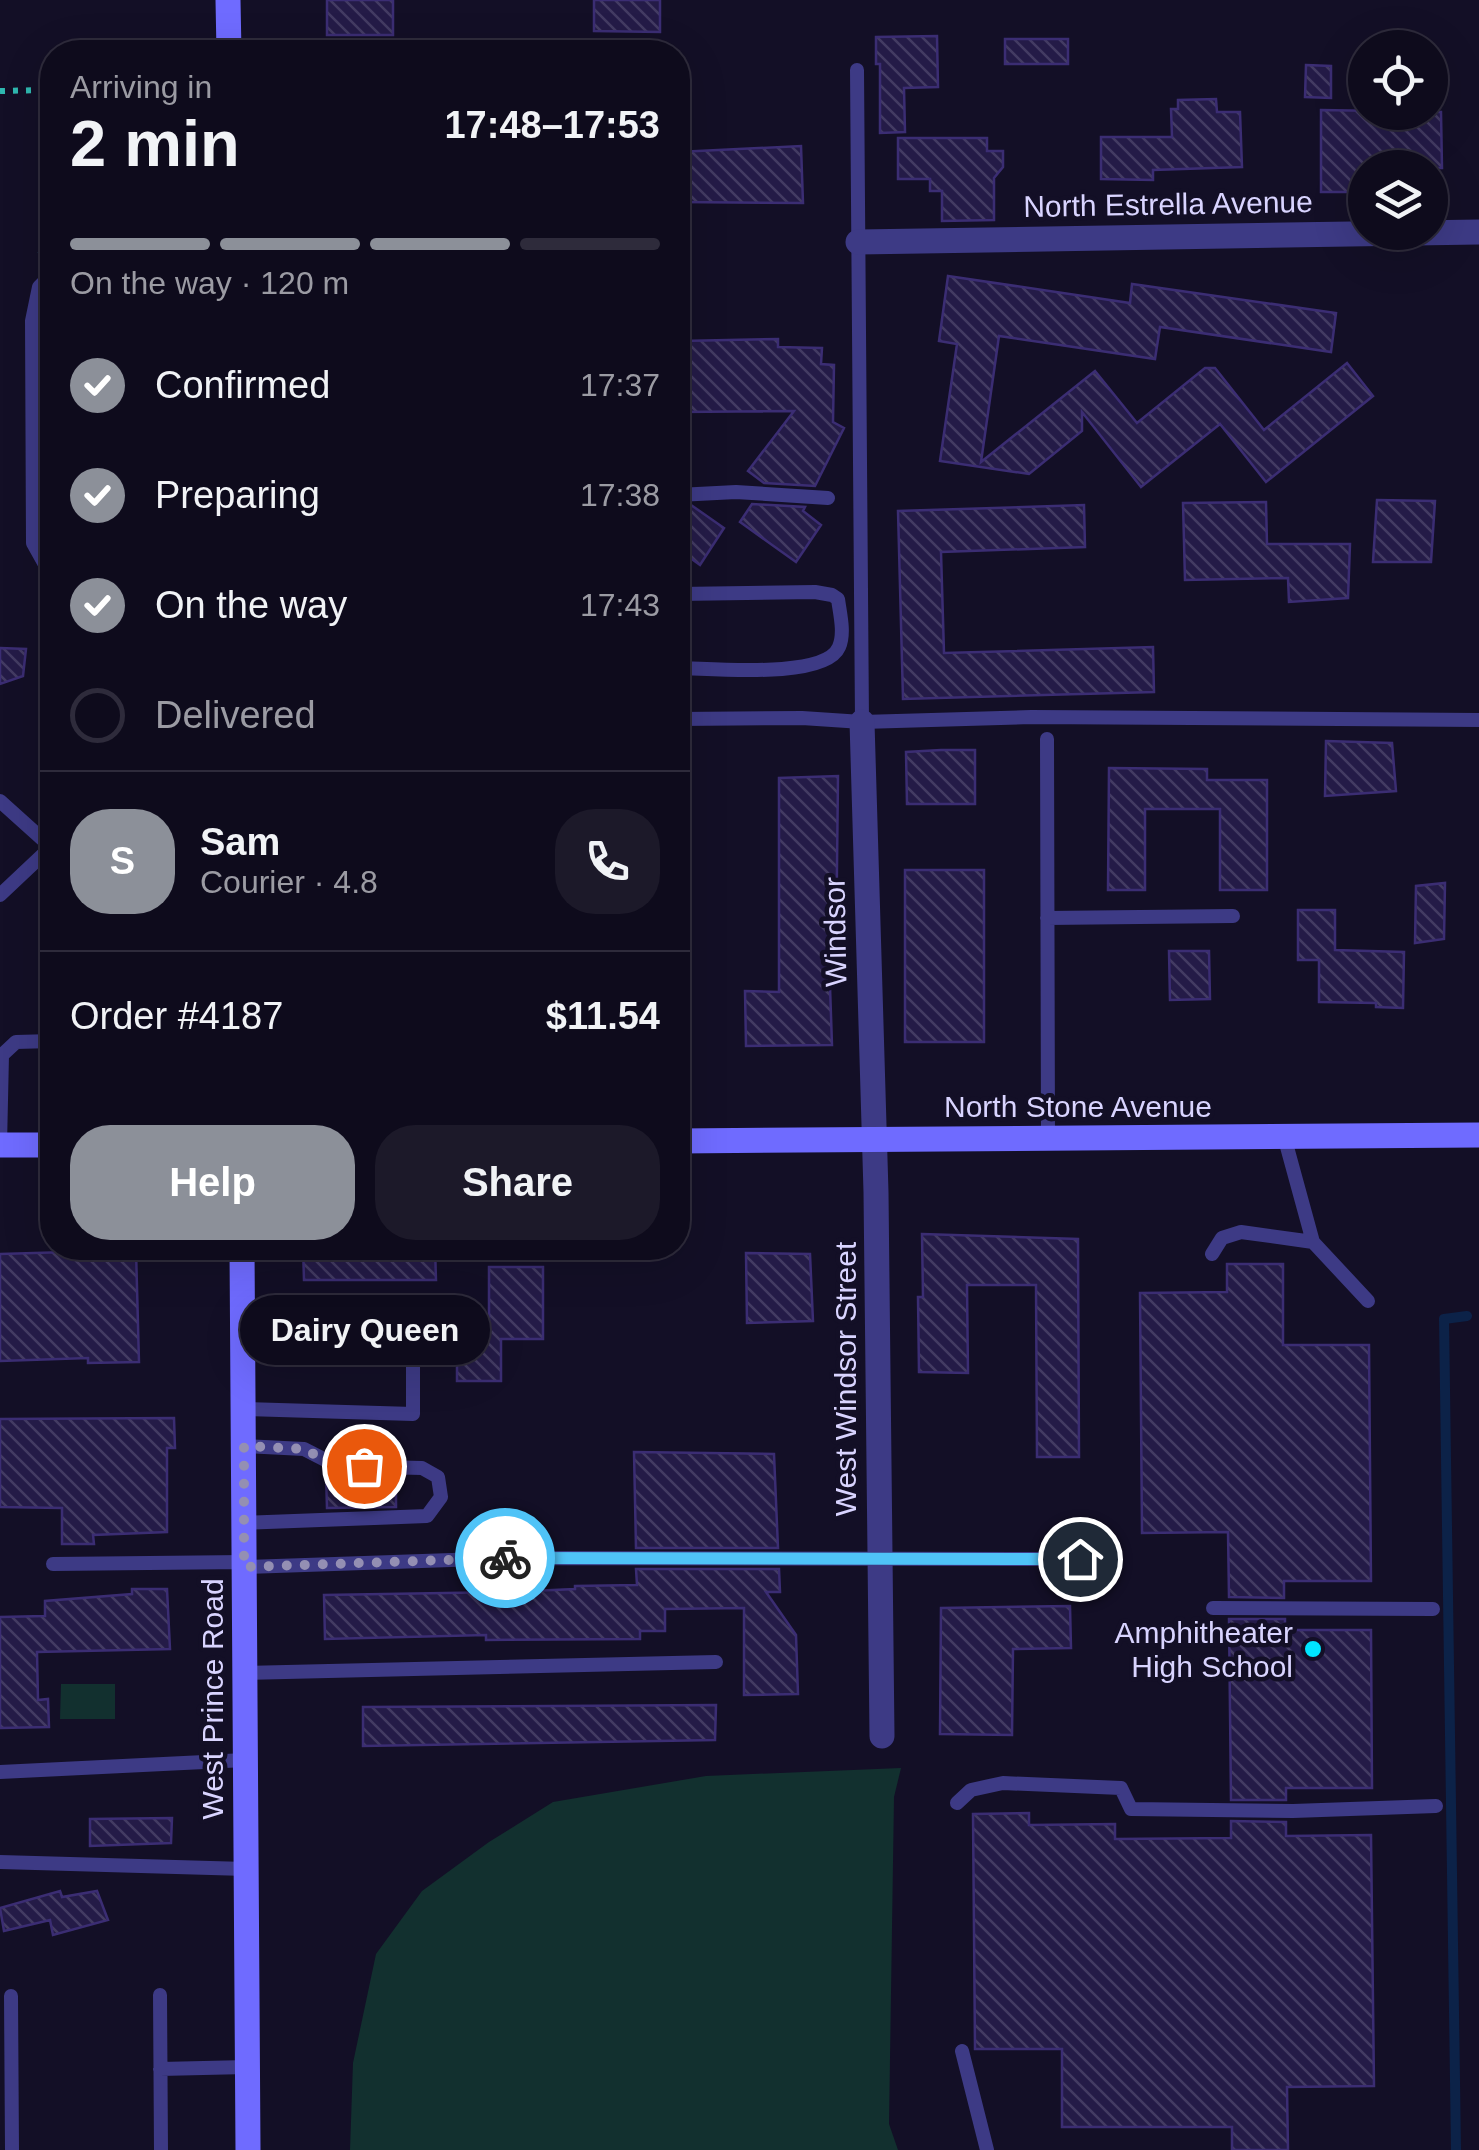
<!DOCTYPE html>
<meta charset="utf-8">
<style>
body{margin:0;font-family:Helvetica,sans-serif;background:#1c1929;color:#f1f3f6;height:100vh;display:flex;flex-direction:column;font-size:38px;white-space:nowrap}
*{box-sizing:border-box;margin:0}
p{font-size:32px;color:#9b9ba3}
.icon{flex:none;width:55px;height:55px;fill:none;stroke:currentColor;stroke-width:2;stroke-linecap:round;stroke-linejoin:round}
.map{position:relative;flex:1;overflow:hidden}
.sheet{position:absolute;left:40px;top:40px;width:650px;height:1220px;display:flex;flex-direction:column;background:#0e0b1c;border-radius:40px;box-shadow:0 10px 40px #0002,0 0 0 2px #2e2b3b}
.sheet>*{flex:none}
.buttons{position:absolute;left:1348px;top:30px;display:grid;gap:20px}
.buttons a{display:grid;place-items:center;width:100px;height:100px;border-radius:50%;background:#0e0b1c;box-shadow:0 10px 40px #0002,0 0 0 2px #2e2b3b;font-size:50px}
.pin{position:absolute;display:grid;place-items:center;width:85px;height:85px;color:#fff;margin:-42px;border:5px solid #fff;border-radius:50%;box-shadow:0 2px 10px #0007}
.courier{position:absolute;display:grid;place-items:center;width:100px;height:100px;margin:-50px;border:8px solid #4fc3f7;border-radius:50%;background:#fff;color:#222;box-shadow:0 2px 12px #0007}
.bubble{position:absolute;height:70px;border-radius:35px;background:#0e0b1c;box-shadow:0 10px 40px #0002,0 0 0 2px #2e2b3b;font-size:32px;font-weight:700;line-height:70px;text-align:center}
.headline em{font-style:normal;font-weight:700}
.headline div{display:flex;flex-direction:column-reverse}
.headline{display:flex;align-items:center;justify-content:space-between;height:170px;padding:0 30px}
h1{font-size:65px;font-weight:700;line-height:75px}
.bar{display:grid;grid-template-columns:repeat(4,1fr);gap:15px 10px;align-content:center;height:120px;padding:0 30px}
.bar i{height:12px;border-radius:8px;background:#2e2b3b}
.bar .on{background:#8c9099}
.bar p{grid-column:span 4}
.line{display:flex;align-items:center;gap:25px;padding:0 30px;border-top:2px solid #2e2b3b}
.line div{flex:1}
.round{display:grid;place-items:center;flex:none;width:105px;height:105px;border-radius:40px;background:#1c1929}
ol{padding:0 30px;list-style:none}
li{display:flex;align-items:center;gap:30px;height:110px}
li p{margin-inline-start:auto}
li .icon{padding:10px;border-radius:50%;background:#8c9099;color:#fff;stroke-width:4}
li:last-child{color:#9b9ba3}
li i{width:55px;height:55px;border:5px solid #2e2b3b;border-radius:50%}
.primary-button{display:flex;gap:20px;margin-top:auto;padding:20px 30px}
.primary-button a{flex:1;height:115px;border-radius:40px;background:#8c9099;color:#fff;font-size:40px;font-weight:700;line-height:115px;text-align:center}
.primary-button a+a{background:#1c1929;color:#f1f3f6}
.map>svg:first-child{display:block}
.pitch{fill:#12302f}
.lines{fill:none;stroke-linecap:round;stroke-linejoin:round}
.stream{stroke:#0c2248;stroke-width:10}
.building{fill:url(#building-back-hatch);stroke:#3b2d73;stroke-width:2.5}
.path{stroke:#2fb8b0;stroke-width:6;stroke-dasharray:5 8;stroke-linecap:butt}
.lane{stroke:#3d3a85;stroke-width:14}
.street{stroke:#3d3a85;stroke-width:25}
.secondary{stroke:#6f6bff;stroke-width:25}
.done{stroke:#948fb3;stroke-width:10;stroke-dasharray:0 18}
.route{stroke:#4fc3f7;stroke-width:12}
.poi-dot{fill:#00e5ff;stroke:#130f26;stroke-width:4}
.labels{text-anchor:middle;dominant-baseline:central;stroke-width:9;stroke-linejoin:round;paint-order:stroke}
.street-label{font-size:30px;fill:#d9d4ff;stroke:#130f26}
.poi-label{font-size:30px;fill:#d9d4ff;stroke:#130f26;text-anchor:end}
</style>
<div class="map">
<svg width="1479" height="2150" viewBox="0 0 1479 2150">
<defs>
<pattern id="building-back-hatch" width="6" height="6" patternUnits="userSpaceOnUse" patternTransform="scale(2.5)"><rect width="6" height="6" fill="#241b47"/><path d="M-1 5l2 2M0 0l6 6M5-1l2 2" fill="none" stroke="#433b63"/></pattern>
</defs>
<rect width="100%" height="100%" fill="#130f26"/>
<path class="pitch" d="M61,1684H115V1719H60Z
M901,1768L894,1797L889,2124L898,2150H350L353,2063L376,1954L422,1891L489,1842L553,1802L706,1776Z"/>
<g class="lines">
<path class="stream" d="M1456,2150L1444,1319L1467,1316"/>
</g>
<path class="building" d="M327,0H393V35H327Z
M594,0H660V32L594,31Z
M937,36L938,87L904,88L905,132L880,133V64H876V37Z
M1005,39H1068V64H1005Z
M1306,65L1331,66V98L1305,97Z
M1216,99L1217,112H1240L1242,167L1153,170V180L1101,179V137H1172L1171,109H1178V100Z
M1321,110L1441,112L1442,168H1365V192H1321Z
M898,138H987V151H1003V167L994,178V220L942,221V191H930V179H898Z
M801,146L803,203L678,202V152Z
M948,276L1130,303L1132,284L1336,313L1331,352L1160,327L1155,359L999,336L981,462L1095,371L1137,423L1205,368H1215L1264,430L1347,363L1373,396L1266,482L1220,424L1141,487L1082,412V431L1029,474L940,461L957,344L939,341Z
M778,339V347L822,348L821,364L834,365L833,422L844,428L815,486L764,483L748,471L794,411L681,412V341Z
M1377,500L1435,501L1431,562H1373Z
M1266,502L1267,544H1350L1348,598L1289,602L1288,578L1185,580L1183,503Z
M752,504L805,507L803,511L821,525L796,562L740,522Z
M691,505L724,528L700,565L678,549V506Z
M1084,505L1085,547L941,552L944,653L1153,647L1154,692L903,699L898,511Z
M0,648L26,649L23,676L0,684Z
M1326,741L1392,743L1396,791L1325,796Z
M941,750H975V804H907L906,752Z
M1109,768L1207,769V780H1267V890H1220V809H1145V890H1108Z
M838,776L836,957H829L832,1045L746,1046L745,991L779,992V778Z
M905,870H984V1042H905Z
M1445,883L1444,939L1415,943L1416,886Z
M1298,910H1335V950L1404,952L1403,1008L1376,1007V1003L1319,1002V960H1298Z
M1169,951H1209L1210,999L1170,1000Z
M922,1234L1078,1239L1079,1457H1037L1036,1285H967L968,1373L919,1372L918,1297H923Z
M303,1248H435L436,1280H304Z
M136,1250L139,1362L88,1363V1358L0,1361V1254Z
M746,1253L810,1254L813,1321L747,1323Z
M1227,1264H1283V1345H1369L1371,1581H1284V1598L1229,1597L1228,1532L1142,1533L1140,1293L1227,1292Z
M489,1267H543V1339H501V1381H457V1328H489Z
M174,1418L175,1448H167V1532L93,1535L94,1544H62V1508L0,1507V1419Z
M634,1452L774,1454L778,1548H636Z
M326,1473L337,1477L396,1478V1507L327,1508Z
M636,1569H779L780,1592H766L796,1635L798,1694L744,1695V1608L665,1609V1631H640V1639L486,1640V1635L325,1639L324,1595L506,1592L575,1589V1586L637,1585Z
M132,1589H167L170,1649L37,1652L38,1700L48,1699L49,1727L0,1728V1617L45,1616V1601L132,1594Z
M1070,1606L1071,1648L1013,1649L1012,1735L940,1734L941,1608Z
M1229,1619H1285V1630H1371L1372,1788H1286V1800H1231Z
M716,1705L715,1740L363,1746V1707Z
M1029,1813V1825L1115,1824V1839L1231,1838V1821L1286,1822V1836L1371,1835L1374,2086L1287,2087L1288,2150H1232V2127H1062V2049H975L973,1814Z
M172,1818L171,1843L90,1846V1819Z
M60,1891L62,1897L97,1891L108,1920L53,1935L50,1920L4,1931L0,1908Z"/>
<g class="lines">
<path class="path" d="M0,91L47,90L48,239L40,255"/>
<path class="lane" d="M857,70L862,722
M52,274L39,287L32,321L33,543L52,577
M678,495L736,492L828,498
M678,594L815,592L832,595L838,599C840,614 845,633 839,647C825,680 709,668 678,668
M678,719L802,718L862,722L1031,717L1479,720
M1047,739L1048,1139
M0,801L50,846
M0,895L52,846
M1047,918L1233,916
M1284,1136L1313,1242
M0,1145L2,1055L16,1042L52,1041
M1212,1254L1222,1238L1241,1232L1313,1242L1368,1301
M243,1409L413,1414V1318
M243,1446L304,1449L337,1466L422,1468L438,1477L441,1497L427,1516L244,1523
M53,1564L244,1562
M244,1567L513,1558L1080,1559
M1213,1608L1433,1609
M245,1673L716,1662
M0,1772L245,1760
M957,1803L971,1790L1003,1783L1121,1788L1131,1809L1293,1811L1436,1806
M0,1862L246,1869
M160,1995L161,2150
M11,1996L12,2150
M962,2051L987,2150
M160,2069L247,2067"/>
<path class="street" d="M858,242L1479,232
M862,722L876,1192L882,1736"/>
<path class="secondary" d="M228,0L229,52
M678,1141L1479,1135
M0,1145H52
M242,1248L248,2150"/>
</g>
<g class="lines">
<path class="done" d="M364,1466H337L304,1449L244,1446V1567L505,1558"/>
<path class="route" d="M505,1558L1080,1559"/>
</g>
<circle class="poi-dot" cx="1313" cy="1649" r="10"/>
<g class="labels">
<g class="street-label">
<text transform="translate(1168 204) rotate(-1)">North Estrella Avenue</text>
<text transform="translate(835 932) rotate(-91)">Windsor</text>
<text x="1078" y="1106">North Stone Avenue</text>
<text transform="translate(845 1379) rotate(-90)">West Windsor Street</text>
<text transform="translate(212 1699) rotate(-90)">West Prince Road</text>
</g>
<g class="poi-label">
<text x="1293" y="1632">Amphitheater<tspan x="1293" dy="34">High School</tspan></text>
</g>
</g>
</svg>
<div class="buttons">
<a><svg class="icon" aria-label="locate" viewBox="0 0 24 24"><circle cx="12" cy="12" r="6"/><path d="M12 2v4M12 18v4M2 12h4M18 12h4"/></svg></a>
<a><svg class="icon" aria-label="layers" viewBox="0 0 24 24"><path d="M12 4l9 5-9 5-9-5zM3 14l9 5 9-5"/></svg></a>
</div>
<div class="pin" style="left:364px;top:1466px;background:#ea580c"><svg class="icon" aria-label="bag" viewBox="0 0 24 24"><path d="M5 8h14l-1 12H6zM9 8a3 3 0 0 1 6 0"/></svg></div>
<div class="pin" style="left:1080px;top:1559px;background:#1f2937"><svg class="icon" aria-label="home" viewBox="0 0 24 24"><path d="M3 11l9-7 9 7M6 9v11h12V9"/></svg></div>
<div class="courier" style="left:505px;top:1558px"><svg class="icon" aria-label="bike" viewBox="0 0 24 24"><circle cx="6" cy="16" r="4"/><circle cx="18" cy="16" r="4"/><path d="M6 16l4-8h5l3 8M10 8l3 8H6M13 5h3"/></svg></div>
<div class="bubble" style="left:240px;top:1295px;width:250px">Dairy Queen</div>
<section class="sheet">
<div class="headline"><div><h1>2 min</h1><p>Arriving in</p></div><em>17:48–17:53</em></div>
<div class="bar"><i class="on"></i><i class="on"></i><i class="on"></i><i></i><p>On the way · 120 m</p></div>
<ol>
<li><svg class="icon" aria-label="check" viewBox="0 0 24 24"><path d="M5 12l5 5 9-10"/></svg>Confirmed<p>17:37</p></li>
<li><svg class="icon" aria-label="check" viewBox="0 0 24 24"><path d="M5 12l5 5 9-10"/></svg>Preparing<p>17:38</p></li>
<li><svg class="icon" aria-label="check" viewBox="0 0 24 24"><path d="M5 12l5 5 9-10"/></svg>On the way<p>17:43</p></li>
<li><i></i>Delivered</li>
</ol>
<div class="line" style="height:180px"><b class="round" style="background:#8c9099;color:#fff">S</b><div><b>Sam</b><p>Courier · 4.8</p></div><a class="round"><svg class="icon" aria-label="phone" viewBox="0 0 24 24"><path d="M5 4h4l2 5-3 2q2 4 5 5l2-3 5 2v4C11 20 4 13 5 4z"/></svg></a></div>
<div class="line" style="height:130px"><div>Order #4187</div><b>$11.54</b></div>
<div class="primary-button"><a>Help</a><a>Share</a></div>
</section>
</div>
